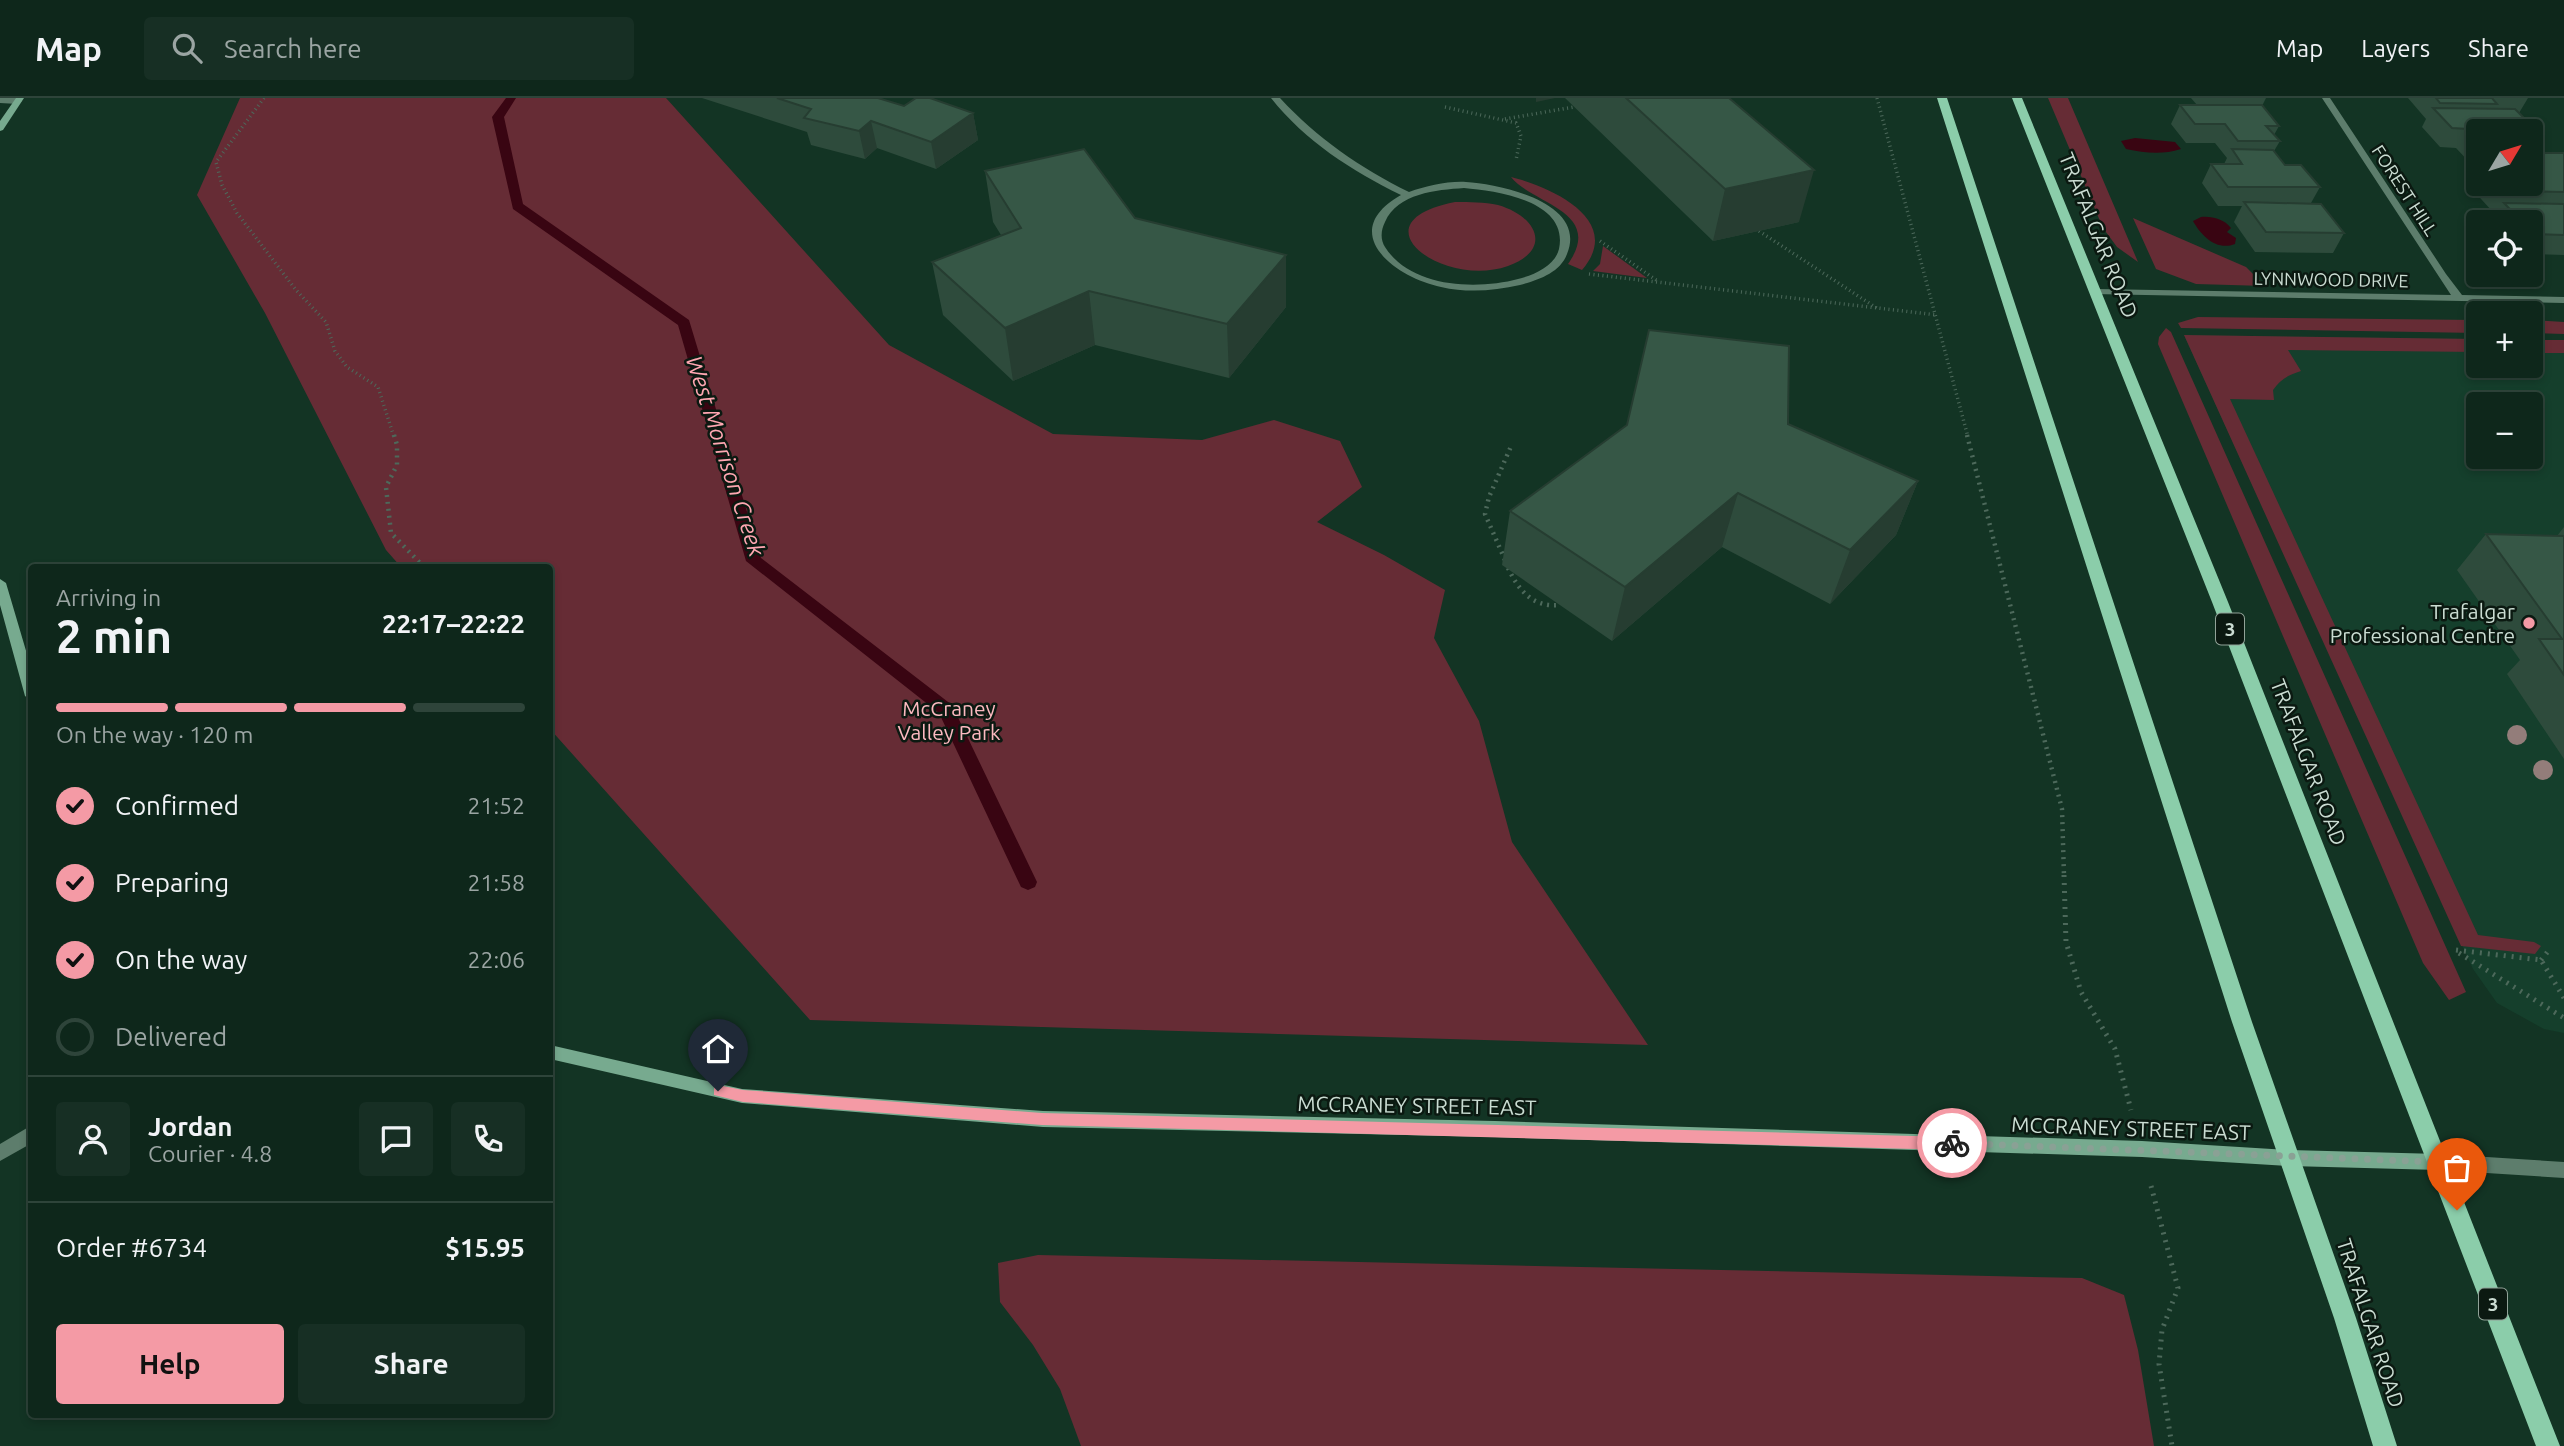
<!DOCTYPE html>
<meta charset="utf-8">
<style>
body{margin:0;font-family:Ubuntu,sans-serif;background:#172f24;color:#f1f3f6;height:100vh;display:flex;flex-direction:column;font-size:26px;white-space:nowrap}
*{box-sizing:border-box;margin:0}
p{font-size:23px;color:#9ba5a3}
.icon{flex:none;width:38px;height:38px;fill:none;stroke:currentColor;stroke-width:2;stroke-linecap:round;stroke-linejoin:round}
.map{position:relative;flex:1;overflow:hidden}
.panel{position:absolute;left:28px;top:466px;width:525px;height:854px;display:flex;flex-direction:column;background:#0e271b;border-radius:7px;box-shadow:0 4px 10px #0003,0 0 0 2px #2e443a}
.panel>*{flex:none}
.needle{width:46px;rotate:52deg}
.buttons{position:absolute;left:2466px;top:21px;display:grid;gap:14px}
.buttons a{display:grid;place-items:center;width:77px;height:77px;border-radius:7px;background:#0e271b;box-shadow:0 4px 10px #0003,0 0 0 2px #2e443a;font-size:35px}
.pin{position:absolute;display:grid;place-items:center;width:60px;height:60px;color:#fff;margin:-72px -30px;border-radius:50% 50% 50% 0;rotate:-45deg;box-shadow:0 0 7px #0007}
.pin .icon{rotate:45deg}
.courier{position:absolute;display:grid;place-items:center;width:70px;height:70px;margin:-35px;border:5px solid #f49aa5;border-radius:50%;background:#fff;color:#222;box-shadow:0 2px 9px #0007}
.head em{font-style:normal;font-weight:600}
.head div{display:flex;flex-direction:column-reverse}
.head{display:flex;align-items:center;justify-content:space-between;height:119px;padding:0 28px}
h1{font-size:46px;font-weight:600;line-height:52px}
.bar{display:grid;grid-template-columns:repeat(4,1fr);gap:10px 7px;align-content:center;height:84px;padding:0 28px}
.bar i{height:9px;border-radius:5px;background:#2e443a}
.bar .on{background:#f49aa5}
.bar p{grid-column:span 4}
.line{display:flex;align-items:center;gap:18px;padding:0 28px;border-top:2px solid #2e443a}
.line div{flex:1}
.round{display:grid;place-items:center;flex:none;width:74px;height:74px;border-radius:7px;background:#172f24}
ol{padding:0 28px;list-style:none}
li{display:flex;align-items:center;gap:21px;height:77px}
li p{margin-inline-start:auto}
li .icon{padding:7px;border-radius:50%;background:#f49aa5;color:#111;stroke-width:4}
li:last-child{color:#9ba5a3}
li i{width:38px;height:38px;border:4px solid #2e443a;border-radius:50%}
.cta{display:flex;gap:14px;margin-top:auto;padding:14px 28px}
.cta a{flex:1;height:80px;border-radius:7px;background:#f49aa5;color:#111;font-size:28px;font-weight:600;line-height:80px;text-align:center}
.cta a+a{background:#172f24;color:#f1f3f6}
header{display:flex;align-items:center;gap:42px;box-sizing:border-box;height:98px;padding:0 35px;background:#0e271b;border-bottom:2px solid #2e443a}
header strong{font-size:33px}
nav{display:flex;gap:38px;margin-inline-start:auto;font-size:24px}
.search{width:490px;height:63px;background:#172f24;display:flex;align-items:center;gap:18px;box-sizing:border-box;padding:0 24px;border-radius:7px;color:#9ba5a3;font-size:26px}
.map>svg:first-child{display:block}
.built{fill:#153f2c;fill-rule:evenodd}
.green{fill:#662c35}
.water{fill:#390512}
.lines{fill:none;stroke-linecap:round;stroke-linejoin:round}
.stream{fill:#390512;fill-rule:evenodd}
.path-far2{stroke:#4d695b;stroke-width:3.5;stroke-dasharray:1 3.5;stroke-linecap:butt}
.path-far1{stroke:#4d695b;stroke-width:4.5;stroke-dasharray:2 5;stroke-linecap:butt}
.path{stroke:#4d695b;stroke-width:5;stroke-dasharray:2 6;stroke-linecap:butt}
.street{fill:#5d7d6c;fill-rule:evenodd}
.secondary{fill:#77aa8f;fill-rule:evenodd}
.primary{fill:#8bcdaa;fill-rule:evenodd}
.tree{fill:#937d7a}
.wall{fill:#2e4b3c}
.shaded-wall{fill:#263d31}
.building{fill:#365746;stroke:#263d31;stroke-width:2}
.route{fill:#f49aa5}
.done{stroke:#8aa195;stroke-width:7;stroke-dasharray:0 12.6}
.poi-dot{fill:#f49aa5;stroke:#0b1911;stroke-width:2.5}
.labels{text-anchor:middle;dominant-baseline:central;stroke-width:5;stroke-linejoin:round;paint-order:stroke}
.far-street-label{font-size:18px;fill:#cadcd2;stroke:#0b1911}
.shield{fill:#0b1911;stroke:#91a298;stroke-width:2}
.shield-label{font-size:19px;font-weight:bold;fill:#cadcd2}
.street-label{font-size:21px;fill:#cadcd2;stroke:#0b1911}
.poi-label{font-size:21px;fill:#cadcd2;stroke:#0b1911;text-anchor:end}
.park-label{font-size:21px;fill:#fcb9c0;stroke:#0b1911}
.water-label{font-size:23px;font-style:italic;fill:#ffa7b2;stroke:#0b1911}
</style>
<header>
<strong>Map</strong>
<div class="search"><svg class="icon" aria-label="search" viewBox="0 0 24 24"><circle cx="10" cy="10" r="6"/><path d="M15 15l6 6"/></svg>Search here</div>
<nav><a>Map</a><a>Layers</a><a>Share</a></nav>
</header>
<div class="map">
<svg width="2564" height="1348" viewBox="0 0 2564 1348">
<rect width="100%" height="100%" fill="#133424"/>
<path class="built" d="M2184,237L2478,241V268H2530L2531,242H2564V935L2544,931L2497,905L2473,871ZM2478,306H2530V359H2478Z"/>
<path class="green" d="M240,0H666L889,247L1053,336L1202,342L1274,322L1340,343L1362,389L1317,424L1384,457L1445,492L1434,540L1479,623L1512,744L1648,947L810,922L550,631V469H401L386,452L265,215L197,97Z
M2048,0H2068L2138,164L2117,149L2103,130Z
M1511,79C1551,89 1625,122 1582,172L1568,166C1605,113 1532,106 1511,79Z
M1455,104C1470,104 1484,104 1498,107C1536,118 1554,151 1508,168C1443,191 1352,124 1455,104Z
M2133,120L2246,169L2265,188L2196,186L2156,171Z
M1603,148L1647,180L1593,173L1600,166Z
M2198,219L2478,222V235L2181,230L2178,225Z
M2531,222L2564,224V236L2531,235Z
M2166,230L2171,234L2466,894L2449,902L2423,865L2158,246L2159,239Z
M2184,237L2478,241V254L2288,252L2301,273C2288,277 2281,281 2273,292L2274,302L2230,301L2478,837L2534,844L2541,848L2535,856L2461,848Z
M2530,242H2564V255H2531Z
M1038,1157L2082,1180L2124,1197L2138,1252L2154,1348H1081L1060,1291L1033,1247L1000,1204L998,1165Z"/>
<path class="water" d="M2135,40L2175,44L2181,51C2162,57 2145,55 2126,51L2121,43Z
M2201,119C2212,118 2224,121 2231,130L2227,134L2236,140L2235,146C2217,153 2202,139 2193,123Z"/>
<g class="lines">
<path class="stream" d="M506,0H516L504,19L523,106L689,222L761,460L952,607L1037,784L1035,789L1028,792L1021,789L939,615L746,463L678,227L513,111L492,19Z"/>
<path class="path-far2" d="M264,0L216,64L222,87L237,115L296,192L326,224L335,253L347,269L378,289L394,339
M1877,0L1968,339
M1445,9L1516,25L1521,38L1516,62
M1505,21L1574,9
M1759,133L1878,211
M1600,143L1659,184
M1589,176L1937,217"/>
<path class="path-far1" d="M394,337L397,347V367L386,389L391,435L424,469
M1967,337L2062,711L2064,778
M1505,462L1485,416L1489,399L1512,346
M1508,470C1519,493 1533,510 1561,507"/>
<path class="path" d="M2064,777L2066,844L2081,894L2115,951L2131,1012
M2456,852L2541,862L2564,900
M2459,855L2564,920
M2541,862L2549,852
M2151,1088L2178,1190L2162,1232L2159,1266L2172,1348"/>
<path class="street" d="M0,0H18L22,3L18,6L0,5Z
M1271,0H1280C1317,40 1360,70 1409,94C1427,88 1447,83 1466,84C1501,86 1588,105 1567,156C1560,175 1538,182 1520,187C1494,193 1467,195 1441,189C1394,179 1336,134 1401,97C1352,73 1305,43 1271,0ZM1464,90C1498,93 1569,103 1559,151C1555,168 1534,177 1518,181C1477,192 1411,190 1385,149C1380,141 1381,132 1385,124C1398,95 1436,92 1464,90Z
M2322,0H2330L2446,176L2462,197L2564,199V205L2093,196L2092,194L2097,191L2451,197Z
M32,1027V1045L0,1063V1046Z
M2439,1056L2564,1064V1080L2439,1072L2433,1070L2430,1064L2433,1058Z"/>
<path class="secondary" d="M16,0H24L3,32L0,33V23Z
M0,481L6,485L32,573V603L25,598L0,507Z
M550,947L742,991L1043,1013L1495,1023L2142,1043L2290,1052L2439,1056L2445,1058L2448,1064L2445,1070L2439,1072L2290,1068L2142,1059L1495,1039L1043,1029L742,1005L550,961Z"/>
<path class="primary" d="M1937,0H1947L2252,924L2356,1220L2397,1348H2373L2334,1220L2232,924Z
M2012,0H2022L2228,504L2560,1348H2536L2212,504Z"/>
</g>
<g class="tree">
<circle cx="2517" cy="637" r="10"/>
<circle cx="2543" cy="672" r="10"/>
</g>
<path class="wall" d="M702,0H878L904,8L973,15L978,42L936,71L877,50L865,61L811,47L807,34Z
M1565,0H1729L1799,124L1713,143Z
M2191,0H2266L2262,8L2279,28L2274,37L2280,43L2274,53L2285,67L2320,89L2311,105L2344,135L2333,155L2255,154L2234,124L2242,108H2218L2202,85L2211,66H2224L2227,60L2215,45H2186L2171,26L2180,7H2197Z
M2408,0H2528L2519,15L2540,36L2532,49L2533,50L2530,53V33H2478V86H2530L2564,55V157L2530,156V124H2491L2499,113H2492L2471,90L2475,84L2465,73L2470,65L2456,50L2440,49L2422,29L2426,21Z
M985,73L1135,120L1286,157V209L1229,280L1095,247L1013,283L943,217L932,164L1001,137L993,124Z
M1788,326L1918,383L1896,437L1830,506L1722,449L1612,543L1502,467L1510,413Z
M2564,429V661L2507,576L2520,562L2457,472L2486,436L2557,438Z"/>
<path class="shaded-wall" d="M1536,0H1555L1536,4Z
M973,15L978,42L936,71L931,44Z
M871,23L877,50L865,61L859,33Z
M1814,72L1799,124L1713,143L1725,91Z
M1286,157V209L1229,280L1227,226Z
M1089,193L1095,247L1013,283L1005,230Z
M1918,383L1896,437L1830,506L1850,452Z
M1738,395L1722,449L1612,543L1625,489Z"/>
<path class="building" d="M777,0H878L904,8L916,0H930L973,15L931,44L871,23L859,33L804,20L811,11Z
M1626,0H1729L1814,72L1725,91Z
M2436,0H2492L2497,6L2440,5Z
M2180,7H2262L2279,28H2266L2280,43H2238L2225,26H2195Z
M2433,10L2515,11L2540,36H2530V33H2478V41L2468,31L2452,30Z
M1084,51L1135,120L1286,157L1227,226L1089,193L1005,230L932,164L1021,130L985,73Z
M2232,51L2273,52L2285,67H2301L2320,89H2228L2211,66H2242Z
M2530,55H2564V94L2505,93L2498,86H2530Z
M2244,104L2321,106L2344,135L2266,134Z
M2504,105L2564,106V137L2532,136L2530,134V124H2522Z
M1649,232L1789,248L1788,326L1918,383L1850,452L1738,395L1625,489L1510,413L1627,327Z
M2486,436L2564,438V577L2539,541H2562Z"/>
<path class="route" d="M718,987L743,992L1042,1015L1952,1039L1959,1045L1952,1052L1042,1027L743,1004L714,997V989Z"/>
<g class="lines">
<path class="done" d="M1952,1045L2439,1064L2457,1112"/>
</g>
<circle class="poi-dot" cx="2529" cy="525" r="7"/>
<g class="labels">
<g class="far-street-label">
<text transform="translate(2405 92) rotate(57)">FOREST HILL</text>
<text transform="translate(2331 181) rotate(1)">LYNNWOOD DRIVE</text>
</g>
<g class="shield">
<rect x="2216" y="515.5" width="28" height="31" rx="5"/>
<rect x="2479" y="1190.5" width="28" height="31" rx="5"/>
</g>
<g class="shield-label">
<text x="2230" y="531">3</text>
<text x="2493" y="1206">3</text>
</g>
<g class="street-label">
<text transform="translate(2099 137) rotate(68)">TRAFALGAR ROAD</text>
<text transform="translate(2309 664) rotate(69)">TRAFALGAR ROAD</text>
<text transform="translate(1417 1007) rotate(1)">MCCRANEY STREET EAST</text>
<text transform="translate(2131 1030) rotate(2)">MCCRANEY STREET EAST</text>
<text transform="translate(2371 1225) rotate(72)">TRAFALGAR ROAD</text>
</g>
<g class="poi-label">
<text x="2515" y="513">Trafalgar<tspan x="2515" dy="24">Professional Centre</tspan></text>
</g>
<g class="park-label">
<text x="949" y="610">McCraney<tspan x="949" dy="24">Valley Park</tspan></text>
</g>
<g class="water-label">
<text transform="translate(726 358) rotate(72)">West Morrison Creek</text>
</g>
</g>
</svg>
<div class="buttons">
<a><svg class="needle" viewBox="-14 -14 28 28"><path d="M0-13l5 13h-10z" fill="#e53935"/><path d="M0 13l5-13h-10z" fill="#9ba5a3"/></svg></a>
<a><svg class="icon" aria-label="locate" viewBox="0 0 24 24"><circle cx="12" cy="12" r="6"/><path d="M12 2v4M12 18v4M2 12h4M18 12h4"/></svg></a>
<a>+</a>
<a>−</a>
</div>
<div class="pin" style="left:2457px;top:1112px;background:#ea580c"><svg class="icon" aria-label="bag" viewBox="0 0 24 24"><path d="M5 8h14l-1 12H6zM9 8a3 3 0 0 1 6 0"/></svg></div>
<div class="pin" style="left:718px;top:993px;background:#1f2937"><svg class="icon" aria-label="home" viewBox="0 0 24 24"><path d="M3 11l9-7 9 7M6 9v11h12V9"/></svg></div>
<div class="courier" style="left:1952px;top:1045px"><svg class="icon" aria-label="bike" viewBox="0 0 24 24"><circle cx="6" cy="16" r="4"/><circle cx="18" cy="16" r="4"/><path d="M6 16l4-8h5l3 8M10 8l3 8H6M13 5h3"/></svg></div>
<section class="panel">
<div class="head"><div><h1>2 min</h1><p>Arriving in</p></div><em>22:17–22:22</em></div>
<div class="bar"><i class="on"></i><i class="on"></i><i class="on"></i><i></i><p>On the way · 120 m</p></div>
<ol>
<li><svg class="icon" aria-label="check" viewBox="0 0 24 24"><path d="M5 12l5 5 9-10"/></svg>Confirmed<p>21:52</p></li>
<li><svg class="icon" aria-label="check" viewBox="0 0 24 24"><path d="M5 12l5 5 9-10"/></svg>Preparing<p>21:58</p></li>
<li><svg class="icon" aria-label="check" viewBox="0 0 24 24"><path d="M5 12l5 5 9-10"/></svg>On the way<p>22:06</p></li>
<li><i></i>Delivered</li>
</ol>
<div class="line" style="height:126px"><a class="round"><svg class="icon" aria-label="person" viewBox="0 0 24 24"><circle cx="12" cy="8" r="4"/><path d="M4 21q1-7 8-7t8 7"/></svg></a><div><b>Jordan</b><p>Courier · 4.8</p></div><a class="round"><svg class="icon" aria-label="chat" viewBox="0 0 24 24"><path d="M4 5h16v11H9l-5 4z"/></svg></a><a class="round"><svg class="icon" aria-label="phone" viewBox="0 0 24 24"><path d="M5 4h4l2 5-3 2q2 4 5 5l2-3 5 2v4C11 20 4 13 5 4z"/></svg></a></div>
<div class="line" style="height:91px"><div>Order #6734</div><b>$15.95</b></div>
<div class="cta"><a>Help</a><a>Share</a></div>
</section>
</div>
